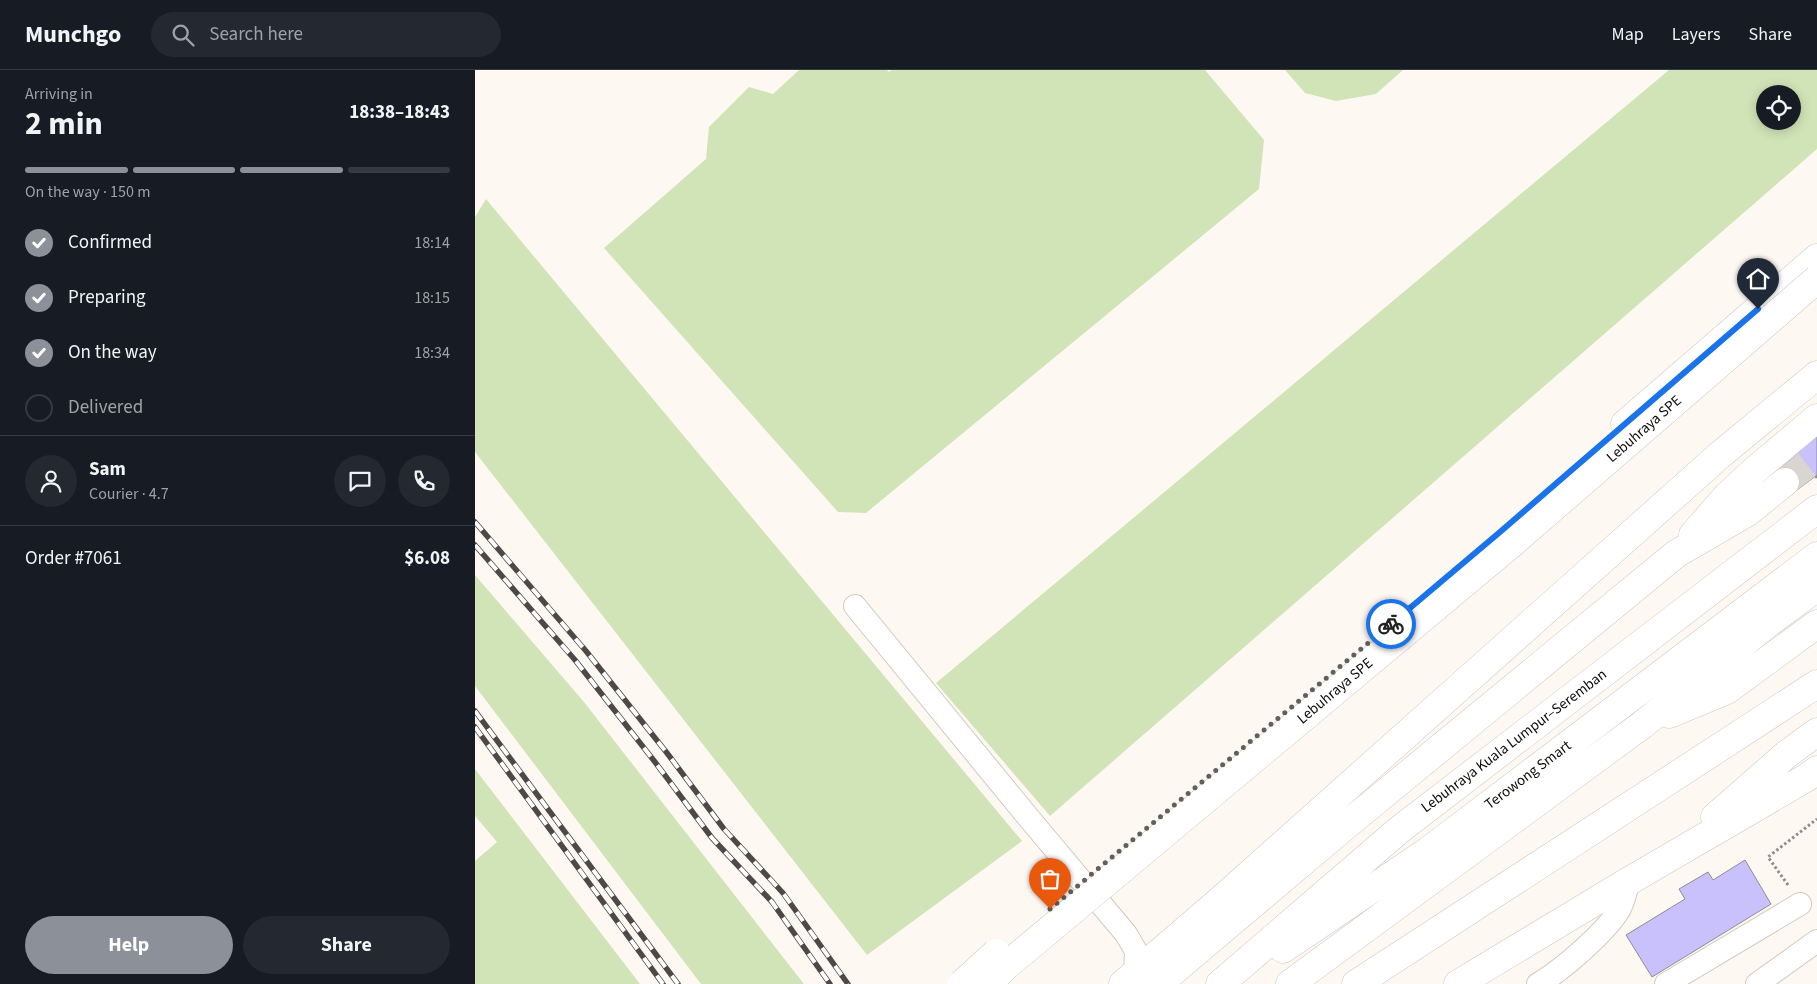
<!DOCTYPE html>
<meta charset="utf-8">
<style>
body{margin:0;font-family:"Source Sans 3",sans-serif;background:#242831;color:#f1f3f6;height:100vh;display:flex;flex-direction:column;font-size:19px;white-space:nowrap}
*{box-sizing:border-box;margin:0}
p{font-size:16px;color:#9ea1a6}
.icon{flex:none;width:28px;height:28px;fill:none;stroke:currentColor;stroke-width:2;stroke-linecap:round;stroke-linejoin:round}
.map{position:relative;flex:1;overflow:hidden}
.sheet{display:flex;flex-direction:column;background:#171b24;width:475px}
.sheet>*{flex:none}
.fabs{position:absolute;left:1281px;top:15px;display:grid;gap:10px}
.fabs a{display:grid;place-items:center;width:45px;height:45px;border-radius:50%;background:#171b24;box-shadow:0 2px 12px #0003;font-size:25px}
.pin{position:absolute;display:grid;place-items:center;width:42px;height:42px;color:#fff;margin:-51px -21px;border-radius:50% 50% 50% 0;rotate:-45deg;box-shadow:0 0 5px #0007}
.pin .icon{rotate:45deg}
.courier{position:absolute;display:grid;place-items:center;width:50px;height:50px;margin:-25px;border:4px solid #1a73e8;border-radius:50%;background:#fff;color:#222;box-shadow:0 1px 6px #0007}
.headline em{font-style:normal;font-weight:700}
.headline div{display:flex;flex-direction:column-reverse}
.headline{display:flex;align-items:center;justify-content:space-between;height:85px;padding:0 25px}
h1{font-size:32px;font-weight:700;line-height:38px}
.bar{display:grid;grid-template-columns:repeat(4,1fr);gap:8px 5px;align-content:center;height:60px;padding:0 25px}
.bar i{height:6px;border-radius:4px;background:#363941}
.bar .current{background:#8c9099}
.bar p{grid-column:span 4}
.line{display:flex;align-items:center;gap:12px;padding:0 25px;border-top:1px solid #363941}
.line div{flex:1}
.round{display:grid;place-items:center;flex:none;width:52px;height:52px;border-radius:26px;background:#242831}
ol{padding:0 25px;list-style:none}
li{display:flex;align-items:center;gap:15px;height:55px}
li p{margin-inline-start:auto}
li .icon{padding:5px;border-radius:50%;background:#8c9099;color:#fff;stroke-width:4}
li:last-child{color:#9ea1a6}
li i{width:28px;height:28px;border:2px solid #363941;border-radius:50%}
.button{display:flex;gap:10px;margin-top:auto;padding:10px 25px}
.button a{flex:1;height:58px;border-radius:30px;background:#8c9099;color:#fff;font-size:20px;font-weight:700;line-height:58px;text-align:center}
.button a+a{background:#242831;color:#f1f3f6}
header{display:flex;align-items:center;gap:30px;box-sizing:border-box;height:70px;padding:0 25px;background:#171b24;border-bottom:1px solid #363941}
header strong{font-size:24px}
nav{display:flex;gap:28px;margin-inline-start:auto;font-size:18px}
.search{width:350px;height:45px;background:#242831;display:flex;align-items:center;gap:12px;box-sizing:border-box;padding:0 18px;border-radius:28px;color:#9ea1a6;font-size:19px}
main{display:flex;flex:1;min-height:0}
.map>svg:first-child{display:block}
.green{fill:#d1e4b7;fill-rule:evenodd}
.building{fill:#c9c1fb;stroke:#8d8c96}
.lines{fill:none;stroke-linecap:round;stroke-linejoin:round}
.highway-tunnel{stroke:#dad5d0;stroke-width:28;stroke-dasharray:28 14;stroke-linecap:butt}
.minor-casing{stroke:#d2c8c1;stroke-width:24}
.highway-casing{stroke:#d2c8c1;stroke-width:29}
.path{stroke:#918c88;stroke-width:3;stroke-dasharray:2.5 2.5;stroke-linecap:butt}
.minor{stroke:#fff;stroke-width:22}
.highway{stroke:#fff;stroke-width:28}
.rail-casing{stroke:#4d4946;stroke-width:5.5}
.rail{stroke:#fff;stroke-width:4;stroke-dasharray:11;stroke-linecap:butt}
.highway-bridge-casing{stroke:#d2c8c1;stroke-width:29;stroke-linecap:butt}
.highway-bridge{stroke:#fff;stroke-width:28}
.done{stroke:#635f5b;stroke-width:5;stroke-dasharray:0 9}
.route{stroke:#1a73e8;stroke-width:6}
.labels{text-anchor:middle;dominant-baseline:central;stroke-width:4;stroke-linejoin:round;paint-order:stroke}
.street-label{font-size:15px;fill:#0f0c09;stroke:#fff}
</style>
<header>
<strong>Munchgo</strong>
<div class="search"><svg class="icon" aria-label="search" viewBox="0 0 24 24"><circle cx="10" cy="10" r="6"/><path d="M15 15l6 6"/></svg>Search here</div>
<nav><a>Map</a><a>Layers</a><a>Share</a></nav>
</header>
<main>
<section class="sheet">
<div class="headline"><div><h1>2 min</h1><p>Arriving in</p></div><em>18:38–18:43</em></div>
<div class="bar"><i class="current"></i><i class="current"></i><i class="current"></i><i></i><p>On the way · 150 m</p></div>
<ol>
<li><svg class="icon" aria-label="check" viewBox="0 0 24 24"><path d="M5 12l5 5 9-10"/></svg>Confirmed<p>18:14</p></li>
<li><svg class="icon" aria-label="check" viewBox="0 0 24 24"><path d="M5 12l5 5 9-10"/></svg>Preparing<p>18:15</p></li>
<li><svg class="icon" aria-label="check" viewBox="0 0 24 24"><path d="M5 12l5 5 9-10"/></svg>On the way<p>18:34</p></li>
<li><i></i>Delivered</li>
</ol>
<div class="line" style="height:90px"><a class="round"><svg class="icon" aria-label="person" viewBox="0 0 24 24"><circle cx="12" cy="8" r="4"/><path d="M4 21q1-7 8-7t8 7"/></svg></a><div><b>Sam</b><p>Courier · 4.7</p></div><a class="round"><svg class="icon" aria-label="chat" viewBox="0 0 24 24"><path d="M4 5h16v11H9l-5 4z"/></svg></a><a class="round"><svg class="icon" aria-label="phone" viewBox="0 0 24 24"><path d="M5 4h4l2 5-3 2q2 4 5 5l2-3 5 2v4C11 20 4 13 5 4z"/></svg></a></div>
<div class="line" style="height:65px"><div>Order #7061</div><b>$6.08</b></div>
<div class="button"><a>Help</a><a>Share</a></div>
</section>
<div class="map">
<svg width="1342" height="914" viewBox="0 0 1342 914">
<rect width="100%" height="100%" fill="#fef8f3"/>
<path class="green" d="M324,0H412L414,2L416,0H730L789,70L784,119L391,443L363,442L129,178L231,89L234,57L274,17L298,24Z
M810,0H928L901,24L861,31L830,23Z
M1194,0H1342V79L575,746L461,613ZM1290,24H1318V51H1290Z
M11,129L547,771L392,885L0,382V147Z
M0,505L109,632L329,914H226L0,616Z
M0,699L165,914H0V791L22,772L0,746Z"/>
<path class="building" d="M1342,364V405L1318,423L1296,394Z
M1270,790L1296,834L1177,907L1151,865L1210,829L1204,819L1233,802L1238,810Z"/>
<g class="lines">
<path class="highway-tunnel" d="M1310,412L1342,387"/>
<defs>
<path id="minor" d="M380,536L553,747L651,864L661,881L660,903
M1063,914C1086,901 1130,863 1144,840C1149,832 1151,820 1154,811
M1191,914L1325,834
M1282,914L1342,871"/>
<path id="highway" d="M1150,354L1342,188
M1218,465L1251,427L1280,400L1342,348
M1194,644L1252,620L1342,554
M1240,747L1312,684L1342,662
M808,879L953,781L1342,486
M648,914L749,827L1246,384L1342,305
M683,914L869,757L1201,484L1273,442L1310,412
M745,914L924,760L1342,439
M815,914L1167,655L1292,554L1342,517
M881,914L1342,614
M983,914L1154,811L1331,708L1342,700"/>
</defs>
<use href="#minor" class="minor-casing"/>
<use href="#highway" class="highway-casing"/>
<path class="path" d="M1341,406L1342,408
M1313,815L1293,787L1342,749"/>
<use href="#minor" class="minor"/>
<use href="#highway" class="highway"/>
<defs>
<path id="rail" d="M0,452L111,581L192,683L249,759L308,823L373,914
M0,475L100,590L180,692L237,768L297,832L355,914
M0,641L203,914
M0,657L188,914"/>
</defs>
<use href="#rail" class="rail-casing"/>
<use href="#rail" class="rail"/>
<defs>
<path id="highway-bridge" d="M487,914L521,883
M512,914L531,896L1036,474L1342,209"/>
</defs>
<use href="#highway-bridge" class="highway-bridge-casing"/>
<use href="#highway-bridge" class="highway-bridge"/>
</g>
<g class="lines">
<path class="done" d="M575,839L916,554"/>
<path class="route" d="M916,554L1025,462L1283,239"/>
</g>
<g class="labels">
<g class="street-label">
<text transform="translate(1169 359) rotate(-41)">Lebuhraya SPE</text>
<text transform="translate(860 621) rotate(-40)">Lebuhraya SPE</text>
<text transform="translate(1039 671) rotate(-37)">Lebuhraya Kuala Lumpur–Seremban</text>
<text transform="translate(1053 705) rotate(-37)">Terowong Smart</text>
</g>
</g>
</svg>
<div class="fabs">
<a><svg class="icon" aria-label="locate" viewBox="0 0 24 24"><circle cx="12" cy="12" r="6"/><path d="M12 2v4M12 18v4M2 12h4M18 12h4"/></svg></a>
</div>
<div class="pin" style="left:575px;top:839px;background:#ea580c"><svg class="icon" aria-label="bag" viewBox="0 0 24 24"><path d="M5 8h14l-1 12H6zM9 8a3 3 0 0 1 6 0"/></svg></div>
<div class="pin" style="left:1283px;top:239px;background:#1f2937"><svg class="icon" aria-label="home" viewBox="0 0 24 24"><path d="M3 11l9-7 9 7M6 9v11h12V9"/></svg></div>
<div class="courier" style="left:916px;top:554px"><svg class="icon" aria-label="bike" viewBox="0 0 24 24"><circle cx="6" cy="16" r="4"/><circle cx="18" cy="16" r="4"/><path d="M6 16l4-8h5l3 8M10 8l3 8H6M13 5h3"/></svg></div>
</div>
</main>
